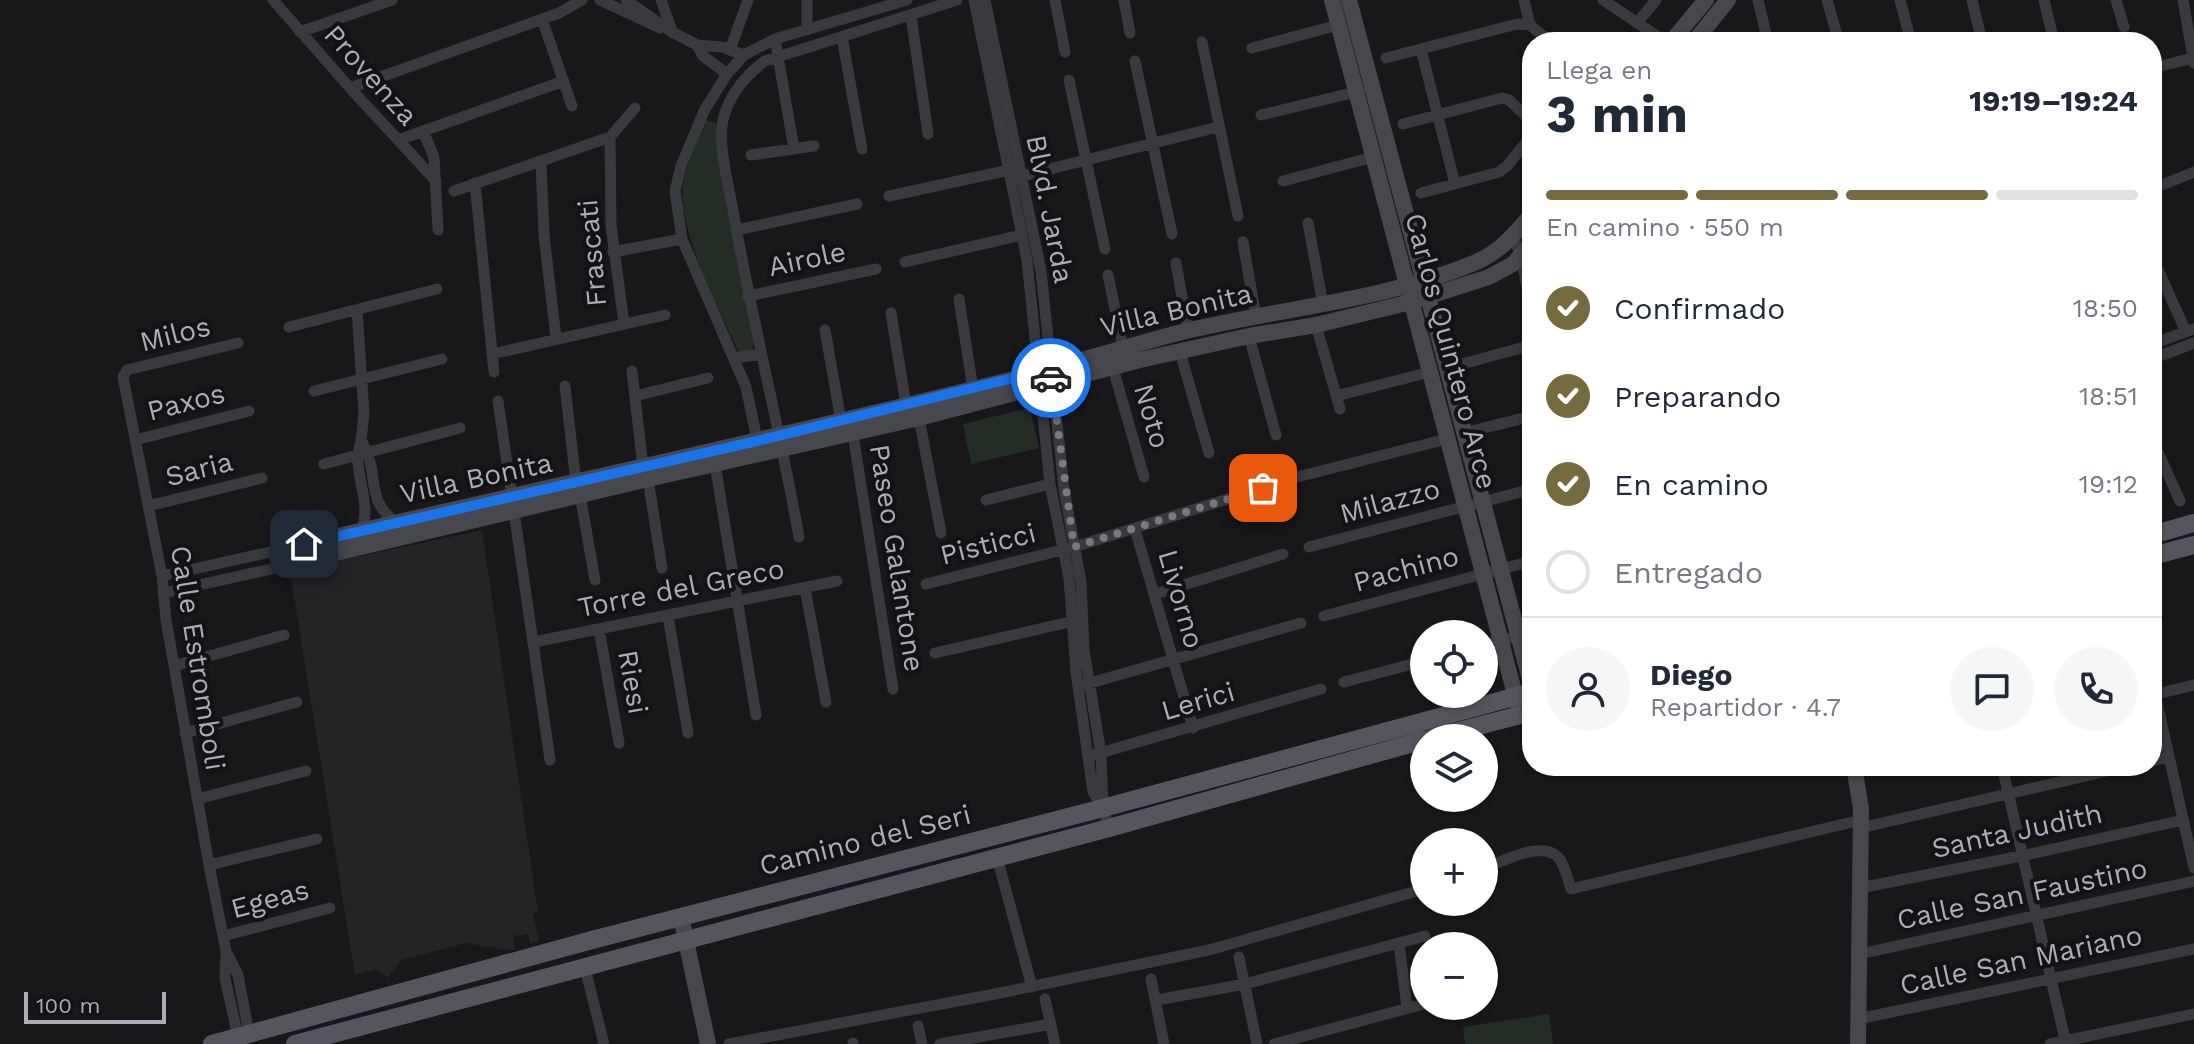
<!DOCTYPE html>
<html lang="es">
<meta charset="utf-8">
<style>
body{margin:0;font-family:"Work Sans",sans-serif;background:#f6f6f7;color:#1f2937;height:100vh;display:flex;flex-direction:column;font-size:30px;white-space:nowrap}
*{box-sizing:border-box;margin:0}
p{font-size:26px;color:#747a83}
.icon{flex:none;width:44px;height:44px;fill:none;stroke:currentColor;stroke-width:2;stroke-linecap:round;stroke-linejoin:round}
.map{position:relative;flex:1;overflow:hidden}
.panel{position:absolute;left:1522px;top:32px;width:640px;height:744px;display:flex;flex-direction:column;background:#fff;border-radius:32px;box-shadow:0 2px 6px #0004}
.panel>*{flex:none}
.buttons{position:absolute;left:1410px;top:620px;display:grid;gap:16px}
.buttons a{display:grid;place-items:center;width:88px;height:88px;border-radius:50%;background:#fff;box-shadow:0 2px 6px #0004;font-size:40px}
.scale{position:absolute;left:24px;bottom:20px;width:142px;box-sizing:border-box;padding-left:8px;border:4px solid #abaeb8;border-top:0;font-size:22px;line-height:28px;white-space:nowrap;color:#abaeb8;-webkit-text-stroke:6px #131315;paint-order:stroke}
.pin{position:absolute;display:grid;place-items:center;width:68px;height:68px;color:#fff;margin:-34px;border-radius:16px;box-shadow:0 4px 12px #0006}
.courier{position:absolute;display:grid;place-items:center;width:80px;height:80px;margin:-40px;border:6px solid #1a73e8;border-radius:50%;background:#fff;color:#222;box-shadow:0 2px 10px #0007}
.summary em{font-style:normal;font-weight:700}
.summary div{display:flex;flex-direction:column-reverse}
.summary{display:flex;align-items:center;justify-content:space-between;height:136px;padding:0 24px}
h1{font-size:52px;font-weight:700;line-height:60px}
.bar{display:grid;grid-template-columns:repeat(4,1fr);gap:12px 8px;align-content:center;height:96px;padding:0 24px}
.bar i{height:10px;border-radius:6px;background:#e0e1e3}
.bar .selected{background:#766a3f}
.bar p{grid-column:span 4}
.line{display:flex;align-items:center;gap:20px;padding:0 24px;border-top:2px solid #e0e1e3}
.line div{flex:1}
.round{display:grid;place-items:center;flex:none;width:84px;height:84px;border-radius:42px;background:#f6f6f7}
ol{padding:0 24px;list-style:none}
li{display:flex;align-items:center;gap:24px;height:88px}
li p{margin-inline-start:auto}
li .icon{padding:8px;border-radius:50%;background:#766a3f;color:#fff;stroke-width:4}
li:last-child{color:#747a83}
li i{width:44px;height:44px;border:4px solid #e0e1e3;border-radius:50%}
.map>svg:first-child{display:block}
.built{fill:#242426}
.green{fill:#242c26}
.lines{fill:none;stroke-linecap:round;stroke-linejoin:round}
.street{stroke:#393a3e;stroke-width:11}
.secondary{stroke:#47484e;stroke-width:16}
.primary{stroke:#55565d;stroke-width:18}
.done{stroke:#787a81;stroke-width:8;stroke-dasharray:0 14.4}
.route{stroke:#1a73e8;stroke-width:10}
.labels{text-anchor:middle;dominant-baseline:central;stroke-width:8;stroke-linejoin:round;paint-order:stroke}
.street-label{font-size:28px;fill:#abaeb8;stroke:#131315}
</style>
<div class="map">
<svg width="2194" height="1044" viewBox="0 0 2194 1044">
<rect width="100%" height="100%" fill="#18181a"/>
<path class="built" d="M482,530L538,913L533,914L539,941L530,944L528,934L513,936L514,949L507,950L466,943L401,960L388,978L376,969L355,975L290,571Z"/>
<path class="green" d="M705,120L717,123L755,339L752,351L740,355C720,309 674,227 684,179C688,159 698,139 705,120Z
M1030,408L1039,448L971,464L963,424Z
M1549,1014L1553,1044H1465L1463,1027Z"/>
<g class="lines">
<path class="street" d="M273,0L350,88L436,181
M600,0L660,28
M626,0L672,32L697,45L722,47L744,55
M661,0L672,31
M974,0L1027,260L1050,484L1069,578L1076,672L1093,792L1103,808L1109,828
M985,0L1041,271L1064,489L1081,582L1084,650L1101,754L1103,807
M1055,0L1065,52
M1124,0L1130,33
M1524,0L1530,25L1550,42
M1603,0L1660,38L1671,42
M1758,0L1768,42
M1827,0L1839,42
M1900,0L1911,42
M1972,0L1982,42
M2044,0L2054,42
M2116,0L2124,27
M2183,0L2194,63
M911,16L928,134
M542,19L572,106
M1637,23L1656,0
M807,30V0
M300,32L392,0
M842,37L862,149
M775,39L794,149
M1202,42L1238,216
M697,45L703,56L727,74
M1252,48L1338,25
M1421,49L1455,184
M730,50L748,0
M1386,58L1517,24L1530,25
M1135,61L1172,234
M2152,68L2193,58
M1069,80L1105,249
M350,88L559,13L582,0
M1261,115L1360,91
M1403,124L1502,98L1509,100L1532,122
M423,131L434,157L438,230
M610,137L611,225L624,324
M398,140L564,81
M751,155L814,146
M541,162L544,235L556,338
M1014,178L1218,127
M1283,181L1373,157
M475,183L494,372
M2152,189L2194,172
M454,191L610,137L635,108
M1421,193L1499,172L1507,166L1532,135
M889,196L1014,169
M1308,223L1323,305
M737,230L857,204
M1513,237L1521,256L1532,315
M1243,242L1256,317
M613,252L682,239
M2152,256L2186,332
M905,262L1022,235
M1176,263L1188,331
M1108,275L1123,348
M748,296L876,269
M959,299L973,389
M357,310L364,413L361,441
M891,313L906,405
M1316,325L1340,409
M289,327L437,289
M825,330L841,421
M1249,336L1276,435
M238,343L127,370L123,377L162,576L166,620L209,865L226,951L238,975L249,1034
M2152,344L2194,329
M1180,352L1209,453
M492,354L665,315
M735,358L760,354
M2152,359L2194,343
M1113,368L1144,477
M1447,368L1532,345
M632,371L643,467
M565,386L576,483
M314,391L442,359
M635,396L708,378
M1336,396L1430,372
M498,401L550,760
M919,418L941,533
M1464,433L1532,416
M853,434L893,689
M2152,439L2180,501
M135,440L249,411
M758,444L746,387L682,239L675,191L681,166L704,111L727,74L744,55L775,39L907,0
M324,464L460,428
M715,464L756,715
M1293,478L1447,439
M648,479L662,568
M580,495L595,580
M986,500L1050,484
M148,506L262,478
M1135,529L1193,728
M361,531C374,502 350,472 361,441C381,469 363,500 396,522
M799,537C780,430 753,324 734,216C730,190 717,145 723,120C728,96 746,75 765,61L957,0
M1309,547L1532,489
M162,576L270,552L278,555L279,561L276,568L163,593
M926,584L1074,547L1263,488
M805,588L826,702
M1155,594L1283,554
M668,616L688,733
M1324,616L1532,561
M599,629L619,743
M534,642L837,581
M1484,645L1532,632
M935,653L1078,620
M174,666L284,635
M1344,682L1424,661
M1083,685L1301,623
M2155,694L2194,868
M2152,695L2194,685
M185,733L297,702
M1093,755L1321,689
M2152,761L2169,757
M2002,766L2066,1044
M197,799L306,771
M1860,828L2129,766
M997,857L1032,987
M209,865L317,839
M1484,868C1503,862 1542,839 1559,858C1565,866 1568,880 1571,889L1861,820
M1860,888L2021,856L2183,820
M223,936L330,908
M1399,943L1407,1008
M1860,954L2194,881
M226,955L225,978L238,1037
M1239,957L1257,1044
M585,968L604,1044
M1151,979L1164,1044
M1045,999L1055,1044
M1157,1000L1245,984L1425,936
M1858,1019L2194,949
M918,1026L922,1044
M853,1043V1044
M729,1044L995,994L1209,950L1424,889
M940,1044L1051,1024
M1274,1044L1424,1004
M2050,1044L2194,1014"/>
<path class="secondary" d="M1332,0L1518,706
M1349,0L1532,687
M1671,42L1706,0
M1694,42L1728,0
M1532,214C1515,234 1499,253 1474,263C1383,301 1281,308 1186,331C1126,346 1067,366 1006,381C773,439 538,489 304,544L296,552L298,559L302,561L648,479L919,418L1140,360L1249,336L1316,325L1411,302L1489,277L1513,264L1532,243
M1854,766L1861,809L1858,1044
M681,917L708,1044"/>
<path class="primary" d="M2152,535L2194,523
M2152,556L2194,545
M1432,738L1532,712
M212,1044L592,940L1103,808L1532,692
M295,1044L1109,828L1424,740"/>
</g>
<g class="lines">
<path class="done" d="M1051,378L1074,547L1263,488"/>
<path class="route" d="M304,544L757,441L1050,369L1051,378"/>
</g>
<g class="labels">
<g class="street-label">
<text transform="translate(371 75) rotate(48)">Provenza</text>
<text transform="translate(1050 209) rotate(79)">Blvd. Jarda</text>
<text transform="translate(592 253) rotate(-95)">Frascati</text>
<text transform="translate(807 259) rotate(-12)">Airole</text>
<text transform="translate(1176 310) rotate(-13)">Villa Bonita</text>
<text transform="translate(175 334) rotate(-14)">Milos</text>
<text transform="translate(1451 351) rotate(75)">Carlos Quintero Arce</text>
<text transform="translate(186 402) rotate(-14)">Paxos</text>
<text transform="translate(1152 416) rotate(74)">Noto</text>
<text transform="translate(199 469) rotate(-14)">Saria</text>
<text transform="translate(476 478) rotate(-12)">Villa Bonita</text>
<text transform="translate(1390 501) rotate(-15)">Milazzo</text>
<text transform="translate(988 544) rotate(-14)">Pisticci</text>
<text transform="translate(897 558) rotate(81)">Paseo Galantone</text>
<text transform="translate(1406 569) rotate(-15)">Pachino</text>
<text transform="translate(681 588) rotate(-11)">Torre del Greco</text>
<text transform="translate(1181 599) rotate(74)">Livorno</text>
<text transform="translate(198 658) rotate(81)">Calle Estromboli</text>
<text transform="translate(633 682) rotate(80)">Riesi</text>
<text transform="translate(1198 701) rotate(-16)">Lerici</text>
<text transform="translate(2017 831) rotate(-12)">Santa Judith</text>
<text transform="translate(865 840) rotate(-14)">Camino del Seri</text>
<text transform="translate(2022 894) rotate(-12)">Calle San Faustino</text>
<text transform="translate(270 899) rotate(-15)">Egeas</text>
<text transform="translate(2021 960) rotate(-12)">Calle San Mariano</text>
</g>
</g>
</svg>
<div class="buttons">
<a><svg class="icon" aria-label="locate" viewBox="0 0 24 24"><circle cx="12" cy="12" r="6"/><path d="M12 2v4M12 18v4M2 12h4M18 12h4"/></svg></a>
<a><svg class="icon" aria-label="layers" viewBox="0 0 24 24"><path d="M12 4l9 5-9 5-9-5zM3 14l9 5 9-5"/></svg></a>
<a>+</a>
<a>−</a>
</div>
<div class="scale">100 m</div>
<div class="pin" style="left:1263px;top:488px;background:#ea580c"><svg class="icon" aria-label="bag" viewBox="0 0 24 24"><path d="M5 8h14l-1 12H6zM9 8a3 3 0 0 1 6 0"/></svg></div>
<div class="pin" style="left:304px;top:544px;background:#1f2937"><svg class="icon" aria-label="home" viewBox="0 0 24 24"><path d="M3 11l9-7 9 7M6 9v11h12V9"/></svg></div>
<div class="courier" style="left:1051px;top:378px"><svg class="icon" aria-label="car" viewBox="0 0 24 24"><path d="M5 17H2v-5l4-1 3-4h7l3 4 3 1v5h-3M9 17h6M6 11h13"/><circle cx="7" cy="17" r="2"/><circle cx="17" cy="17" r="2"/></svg></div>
<section class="panel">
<div class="summary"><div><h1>3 min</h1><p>Llega en</p></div><em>19:19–19:24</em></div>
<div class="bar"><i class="selected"></i><i class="selected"></i><i class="selected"></i><i></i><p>En camino · 550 m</p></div>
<ol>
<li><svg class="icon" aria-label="check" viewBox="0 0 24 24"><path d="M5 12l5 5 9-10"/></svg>Confirmado<p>18:50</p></li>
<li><svg class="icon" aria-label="check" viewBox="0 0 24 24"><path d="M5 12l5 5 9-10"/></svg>Preparando<p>18:51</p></li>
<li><svg class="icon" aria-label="check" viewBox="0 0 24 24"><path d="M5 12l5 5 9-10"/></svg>En camino<p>19:12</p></li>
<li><i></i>Entregado</li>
</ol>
<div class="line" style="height:144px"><a class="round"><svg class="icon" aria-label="person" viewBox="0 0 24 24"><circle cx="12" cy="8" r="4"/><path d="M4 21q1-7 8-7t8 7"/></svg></a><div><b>Diego</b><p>Repartidor · 4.7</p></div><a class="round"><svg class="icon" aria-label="chat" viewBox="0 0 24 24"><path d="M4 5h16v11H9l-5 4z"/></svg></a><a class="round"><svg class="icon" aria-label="phone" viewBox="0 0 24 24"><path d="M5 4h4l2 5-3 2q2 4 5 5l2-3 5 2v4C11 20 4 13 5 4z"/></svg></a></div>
</section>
</div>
